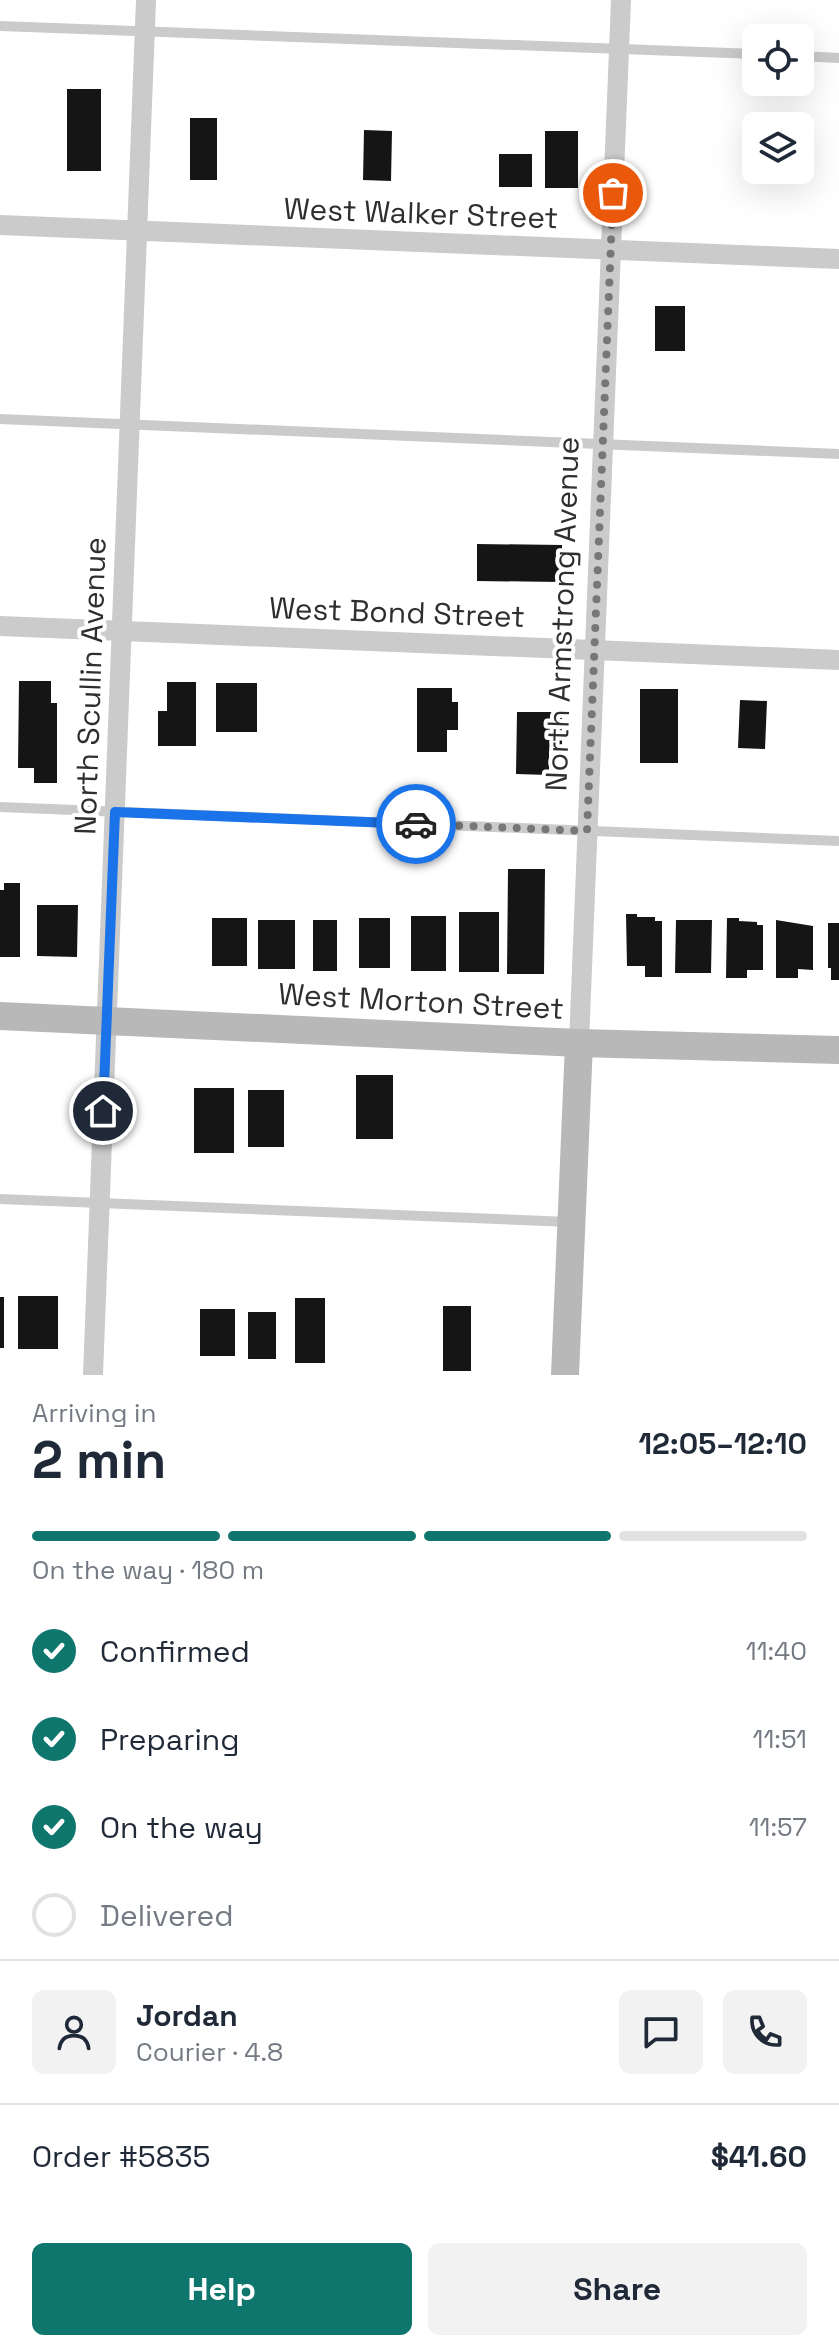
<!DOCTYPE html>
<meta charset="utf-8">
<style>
body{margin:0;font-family:"Space Grotesk",sans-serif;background:#f2f2f3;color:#1f2937;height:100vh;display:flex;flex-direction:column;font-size:30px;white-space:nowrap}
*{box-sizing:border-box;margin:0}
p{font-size:26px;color:#747a83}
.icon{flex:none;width:44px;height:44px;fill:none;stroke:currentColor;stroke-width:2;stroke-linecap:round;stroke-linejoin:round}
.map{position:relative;height:1375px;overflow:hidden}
.side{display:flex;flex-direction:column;background:#fff;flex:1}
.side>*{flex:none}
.buttons{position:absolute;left:742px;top:24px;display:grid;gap:16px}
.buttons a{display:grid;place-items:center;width:72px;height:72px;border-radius:12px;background:#fff;box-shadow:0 8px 32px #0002;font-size:40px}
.pin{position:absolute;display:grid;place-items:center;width:68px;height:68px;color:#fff;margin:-34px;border:4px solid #fff;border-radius:50%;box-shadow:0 2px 8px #0007}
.courier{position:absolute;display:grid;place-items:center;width:80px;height:80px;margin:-40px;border:6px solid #1a73e8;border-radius:50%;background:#fff;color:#222;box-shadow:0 2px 10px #0007}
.overview em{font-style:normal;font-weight:700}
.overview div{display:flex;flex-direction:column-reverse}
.overview{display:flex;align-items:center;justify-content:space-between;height:136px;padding:0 32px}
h1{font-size:52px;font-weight:700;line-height:60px}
.bar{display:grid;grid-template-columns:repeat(4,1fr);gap:12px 8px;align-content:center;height:96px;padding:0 32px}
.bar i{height:10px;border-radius:6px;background:#e0e1e3}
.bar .on{background:#0f766e}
.bar p{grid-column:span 4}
.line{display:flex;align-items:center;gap:20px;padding:0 32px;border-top:2px solid #e0e1e3}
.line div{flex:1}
.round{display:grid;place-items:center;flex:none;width:84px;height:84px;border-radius:12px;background:#f2f2f3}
ol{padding:0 32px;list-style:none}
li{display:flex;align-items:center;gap:24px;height:88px}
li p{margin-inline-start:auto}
li .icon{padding:8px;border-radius:50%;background:#0f766e;color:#fff;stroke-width:4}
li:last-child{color:#747a83}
li i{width:44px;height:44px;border:4px solid #e0e1e3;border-radius:50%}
.primary-button{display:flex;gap:16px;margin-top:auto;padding:16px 32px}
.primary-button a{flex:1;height:92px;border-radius:12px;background:#0f766e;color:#fff;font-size:32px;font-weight:700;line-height:92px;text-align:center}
.primary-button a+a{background:#f2f2f3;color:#1f2937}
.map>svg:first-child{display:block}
.building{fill:#151515}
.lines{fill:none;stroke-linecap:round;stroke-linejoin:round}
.lane{stroke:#cbcbcb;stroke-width:10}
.street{stroke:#cbcbcb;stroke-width:20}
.secondary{stroke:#b8b8b8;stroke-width:28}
.done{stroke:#777;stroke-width:8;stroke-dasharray:0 14.4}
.route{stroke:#1a73e8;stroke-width:10}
.labels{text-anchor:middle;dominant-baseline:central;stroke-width:8;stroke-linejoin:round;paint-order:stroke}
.street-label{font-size:30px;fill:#2e2e2e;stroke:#fff}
</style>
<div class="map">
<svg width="839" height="1375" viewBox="0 0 839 1375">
<rect width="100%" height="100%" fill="#fff"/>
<path class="building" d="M67,89H101V171H67Z
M190,118H217V180H190Z
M364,130L392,131L391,181L363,180Z
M545,131H578V188H545Z
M499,154H532V187H499Z
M655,306H685V351H655Z
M477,544L562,545L561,582L477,581Z
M19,681H51V703H57V783H34V768H18Z
M167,682H196V746H158V711H167Z
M216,683H257V732H216Z
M417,688H452V702H458V730H447V752H417Z
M640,689H678V763H640Z
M740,700L767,701L765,749L738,748Z
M517,712H562V751H549V775L516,774Z
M508,869H545L544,974H507Z
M4,883H20V957H0V890H4Z
M37,905H78L77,957L37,956Z
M459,912H499V972H459Z
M626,914H637V917H655V921H662V977H645V966H627Z
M411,916H446V971H411Z
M212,918H247V966H212Z
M359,918H390V968H359Z
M727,918H739V921L757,922V925H763V970H747V978H726Z
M258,920H295V969H258Z
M313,920H337V971H313Z
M676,920H712L711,973H675Z
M776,920L813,926V970L798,969V978H776Z
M828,923H839V980H831V968H828Z
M356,1075H393V1139H356Z
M194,1088H234V1153H194Z
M248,1090H284V1147H248Z
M18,1296H58V1349H18Z
M0,1297H4V1348H0Z
M295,1298H325V1363H295Z
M443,1306H471V1371H443Z
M200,1309H235V1356H200Z
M248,1312H276V1359H248Z"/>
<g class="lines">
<path class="lane" d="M0,26L756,54
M800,56L839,58
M0,419L839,454
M0,807L839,841
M0,1199L570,1222"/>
<path class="street" d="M0,225L839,259
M0,626L839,660
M579,1043L621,0
M93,1375L146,0"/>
<path class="secondary" d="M0,1016L579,1043L839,1050
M565,1375L579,1043"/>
</g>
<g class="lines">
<path class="done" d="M416,824L587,831L613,193"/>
<path class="route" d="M103,1111L115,812L416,824"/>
</g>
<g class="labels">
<g class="street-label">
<text transform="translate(421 213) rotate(2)">West Walker Street</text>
<text transform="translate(397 612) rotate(2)">West Bond Street</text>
<text transform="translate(562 614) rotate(-88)">North Armstrong Avenue</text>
<text transform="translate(90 686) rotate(-88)">North Scullin Avenue</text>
<text transform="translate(421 1001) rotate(3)">West Morton Street</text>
</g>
</g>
</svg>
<div class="buttons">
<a><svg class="icon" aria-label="locate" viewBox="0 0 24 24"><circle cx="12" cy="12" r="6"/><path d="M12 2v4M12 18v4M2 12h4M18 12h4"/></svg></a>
<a><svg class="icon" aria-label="layers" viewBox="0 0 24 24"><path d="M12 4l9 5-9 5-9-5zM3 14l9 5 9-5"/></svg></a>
</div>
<div class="pin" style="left:613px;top:193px;background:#ea580c"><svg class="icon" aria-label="bag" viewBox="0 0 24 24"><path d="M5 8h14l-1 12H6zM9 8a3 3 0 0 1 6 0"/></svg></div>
<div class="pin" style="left:103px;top:1111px;background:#1f2937"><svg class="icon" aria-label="home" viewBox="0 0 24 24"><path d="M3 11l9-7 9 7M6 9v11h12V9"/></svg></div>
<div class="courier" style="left:416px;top:824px"><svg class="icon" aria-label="car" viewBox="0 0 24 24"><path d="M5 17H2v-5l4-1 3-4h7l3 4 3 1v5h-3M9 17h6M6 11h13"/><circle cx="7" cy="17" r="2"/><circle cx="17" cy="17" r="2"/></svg></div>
</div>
<section class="side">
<div class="overview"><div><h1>2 min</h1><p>Arriving in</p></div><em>12:05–12:10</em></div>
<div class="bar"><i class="on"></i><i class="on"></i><i class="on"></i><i></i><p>On the way · 180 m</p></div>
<ol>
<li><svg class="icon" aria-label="check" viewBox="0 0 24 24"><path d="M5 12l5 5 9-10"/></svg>Confirmed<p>11:40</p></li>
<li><svg class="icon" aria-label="check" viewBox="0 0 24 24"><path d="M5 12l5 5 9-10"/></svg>Preparing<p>11:51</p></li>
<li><svg class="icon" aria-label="check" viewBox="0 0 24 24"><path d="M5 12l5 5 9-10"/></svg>On the way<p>11:57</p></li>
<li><i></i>Delivered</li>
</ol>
<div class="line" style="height:144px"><a class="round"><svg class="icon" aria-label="person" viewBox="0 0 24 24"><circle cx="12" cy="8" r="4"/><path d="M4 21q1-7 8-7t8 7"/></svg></a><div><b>Jordan</b><p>Courier · 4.8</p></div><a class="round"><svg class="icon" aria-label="chat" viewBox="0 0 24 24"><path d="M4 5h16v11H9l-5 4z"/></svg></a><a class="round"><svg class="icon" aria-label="phone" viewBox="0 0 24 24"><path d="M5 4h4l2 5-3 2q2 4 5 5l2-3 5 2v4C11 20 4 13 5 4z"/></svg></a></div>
<div class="line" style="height:104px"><div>Order #5835</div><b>$41.60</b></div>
<div class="primary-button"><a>Help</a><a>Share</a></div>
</section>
